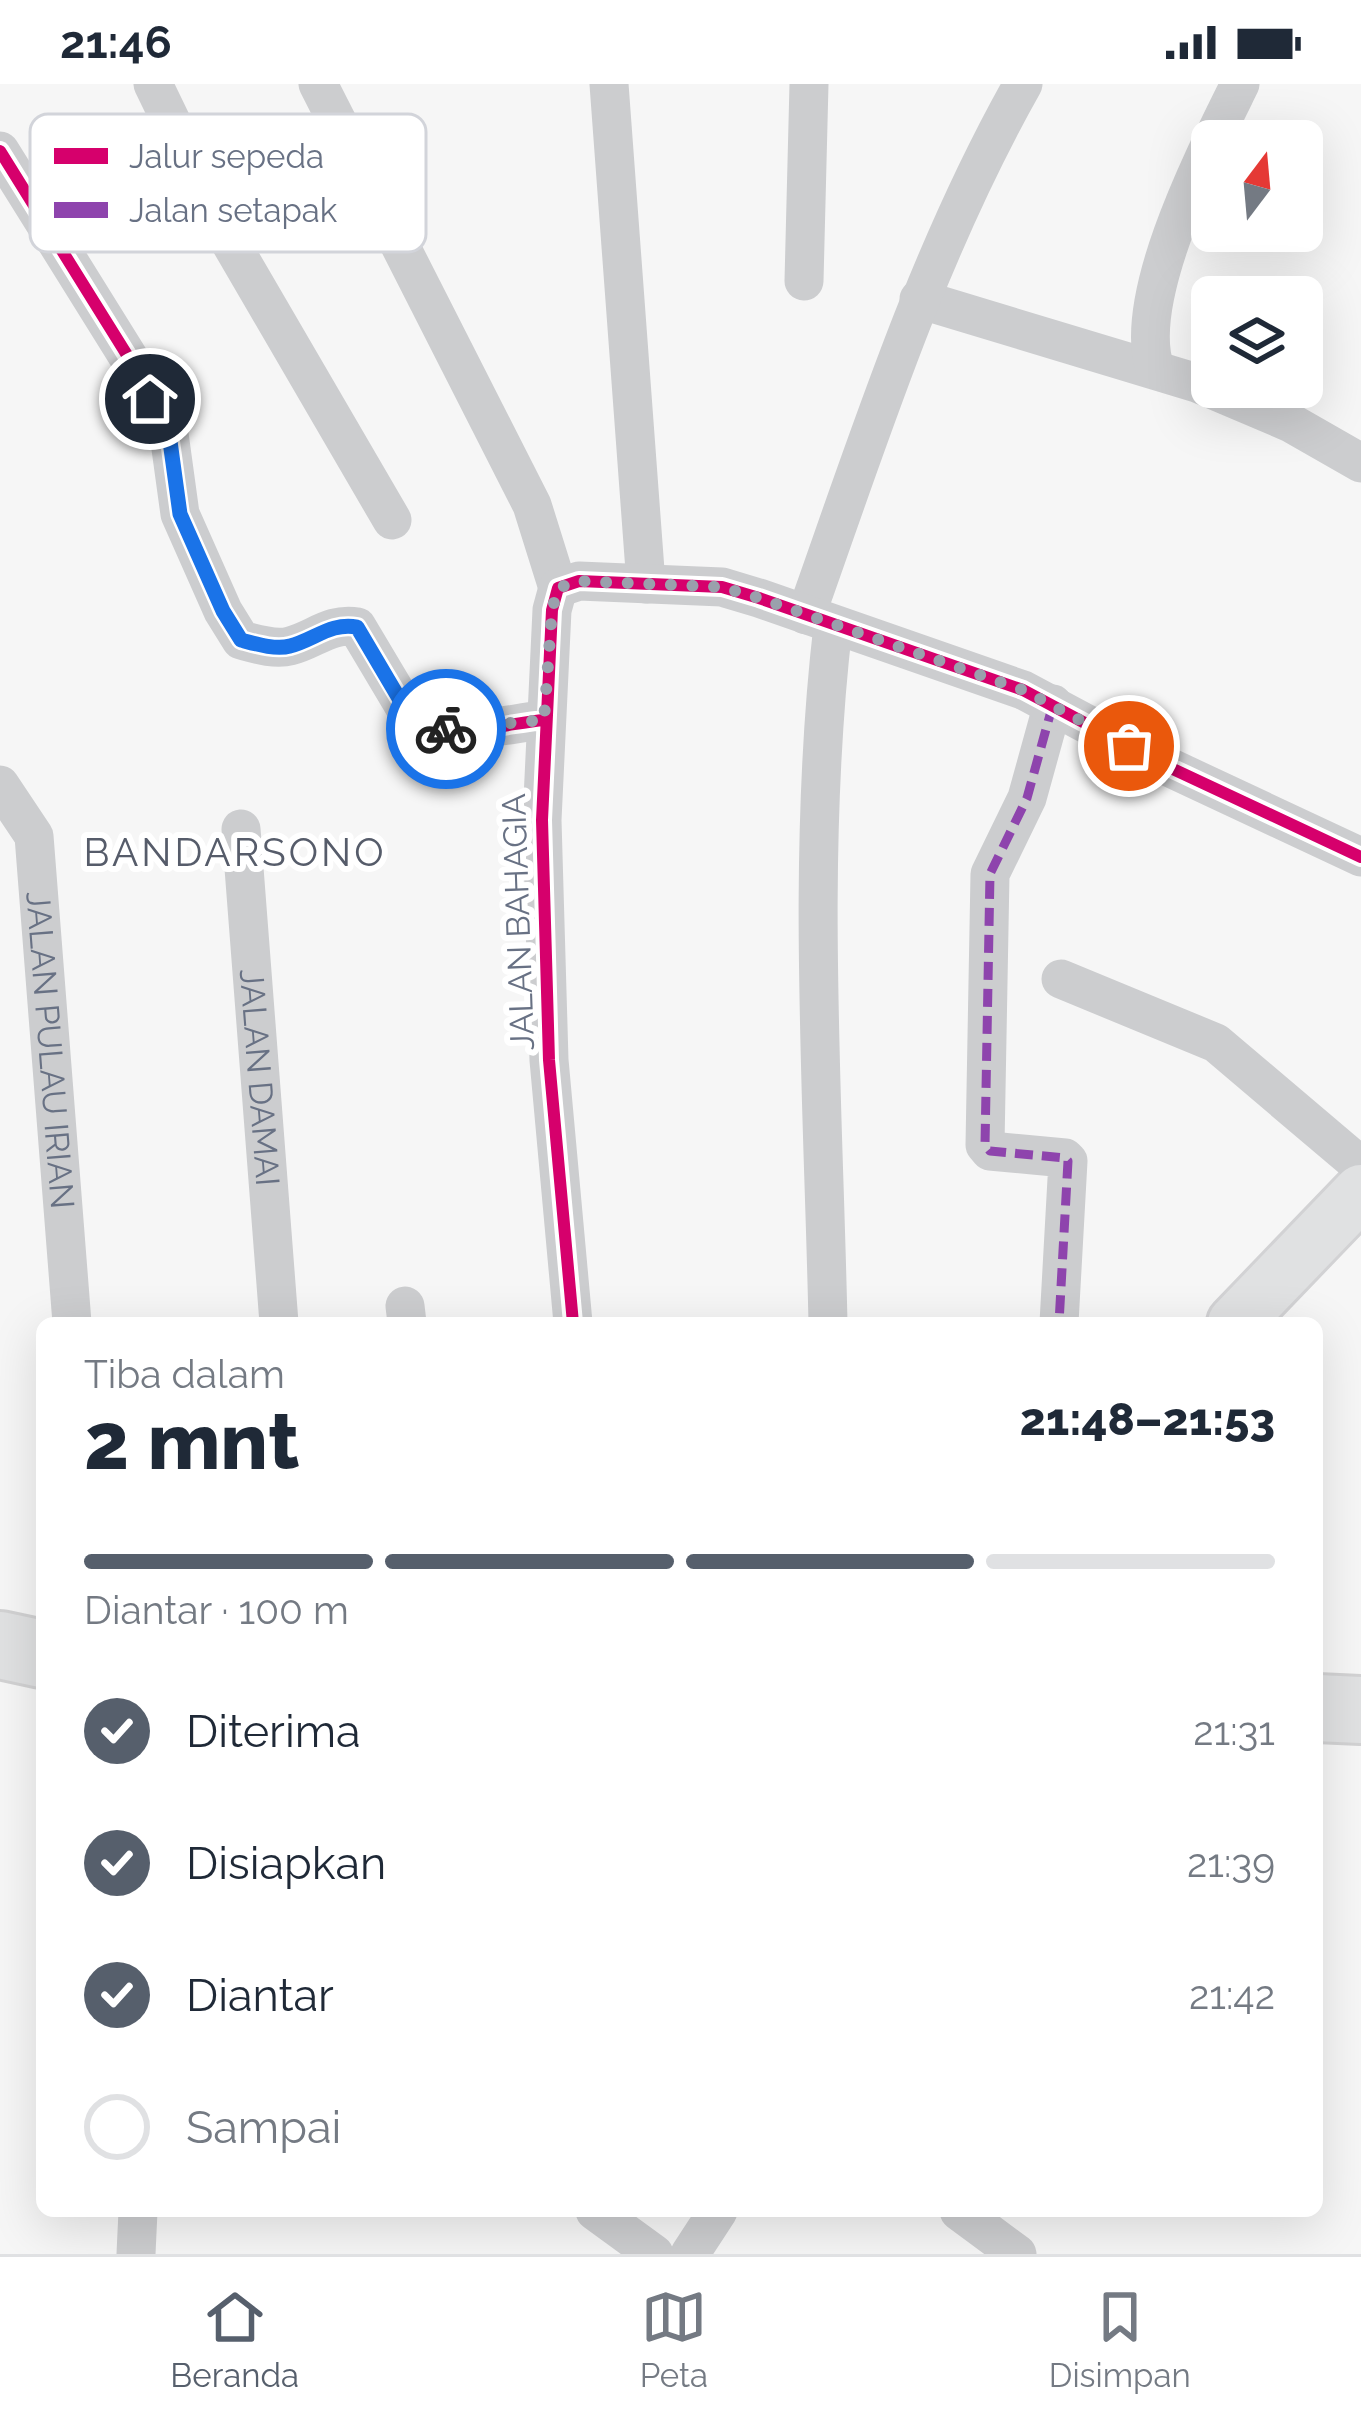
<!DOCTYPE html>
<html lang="id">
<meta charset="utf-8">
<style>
body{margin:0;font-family:Raleway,sans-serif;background:#f6f6f7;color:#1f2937;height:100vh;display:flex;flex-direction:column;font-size:45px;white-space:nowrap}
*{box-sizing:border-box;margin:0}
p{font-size:39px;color:#747a83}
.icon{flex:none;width:66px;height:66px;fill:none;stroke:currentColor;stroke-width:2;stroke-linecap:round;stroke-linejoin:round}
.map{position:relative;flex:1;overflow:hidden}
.side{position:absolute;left:36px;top:1233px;width:1287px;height:900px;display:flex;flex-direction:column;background:#fff;border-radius:18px;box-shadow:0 12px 48px #0002}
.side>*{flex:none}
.needle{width:78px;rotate:16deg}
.controls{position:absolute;left:1191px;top:36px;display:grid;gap:24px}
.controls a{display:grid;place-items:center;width:132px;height:132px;border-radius:18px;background:#fff;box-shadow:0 12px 48px #0002;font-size:60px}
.pin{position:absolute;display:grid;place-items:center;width:102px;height:102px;color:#fff;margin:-51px;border:6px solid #fff;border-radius:50%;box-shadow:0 3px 12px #0007}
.courier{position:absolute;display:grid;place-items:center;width:120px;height:120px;margin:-60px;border:9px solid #1a73e8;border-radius:50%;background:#fff;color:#222;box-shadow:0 3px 15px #0007}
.summary em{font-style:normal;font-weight:800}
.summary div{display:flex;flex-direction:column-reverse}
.summary{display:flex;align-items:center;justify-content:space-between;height:204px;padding:0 48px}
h1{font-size:78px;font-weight:800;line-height:90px}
.bar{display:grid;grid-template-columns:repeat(4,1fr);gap:18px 12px;align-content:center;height:144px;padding:0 48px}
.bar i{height:15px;border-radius:9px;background:#e0e1e3}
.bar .current{background:#565f6c}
.bar p{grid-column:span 4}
ol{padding:0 48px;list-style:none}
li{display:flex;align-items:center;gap:36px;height:132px}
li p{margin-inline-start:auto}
li .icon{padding:12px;border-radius:50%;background:#565f6c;color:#fff;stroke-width:4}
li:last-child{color:#747a83}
li i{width:66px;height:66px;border:6px solid #e0e1e3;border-radius:50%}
.status{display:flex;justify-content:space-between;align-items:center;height:84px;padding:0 60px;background:#fff;direction:ltr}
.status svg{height:33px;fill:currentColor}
.tab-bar{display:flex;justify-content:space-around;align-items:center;height:168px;border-top:3px solid #e0e1e3;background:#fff;font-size:33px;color:#747a83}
.tab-bar a{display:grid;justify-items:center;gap:6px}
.tab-bar .current{color:#565f6c}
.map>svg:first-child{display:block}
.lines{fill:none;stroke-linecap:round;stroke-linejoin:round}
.secondary-casing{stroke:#d2d2d4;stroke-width:60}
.highway-casing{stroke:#d2d2d3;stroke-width:72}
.street{stroke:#cccdcf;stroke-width:39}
.secondary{stroke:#e0e1e2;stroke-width:54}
.highway{stroke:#e0e1e2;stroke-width:66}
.quiet{stroke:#8e44ad;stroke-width:9;stroke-dasharray:18 9;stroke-linecap:butt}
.cycleway-casing{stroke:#fff;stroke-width:20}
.cycleway{stroke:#d6006c;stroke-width:12}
.done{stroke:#9aa0ac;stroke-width:12;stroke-dasharray:0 21.6}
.route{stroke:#1a73e8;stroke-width:15}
.labels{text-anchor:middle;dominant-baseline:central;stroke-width:12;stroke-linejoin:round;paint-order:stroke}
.street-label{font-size:33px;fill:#687184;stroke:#fff}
.quarter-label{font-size:39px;letter-spacing:3px;fill:#565c6a;stroke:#fff}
.key{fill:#fff;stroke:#d2d4da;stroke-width:3}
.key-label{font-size:33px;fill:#687184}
</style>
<div class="status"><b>21:46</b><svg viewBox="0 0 49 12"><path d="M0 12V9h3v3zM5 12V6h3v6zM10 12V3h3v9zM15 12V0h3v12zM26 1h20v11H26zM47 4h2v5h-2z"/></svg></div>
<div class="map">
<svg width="1361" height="2170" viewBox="0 0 1361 2170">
<rect width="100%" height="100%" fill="#f6f6f6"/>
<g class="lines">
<defs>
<path id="secondary" d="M1235,1239L1361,1108"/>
<path id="highway" d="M0,1561L42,1570
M1317,1624L1361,1626"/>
</defs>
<use href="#secondary" class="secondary-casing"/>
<use href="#highway" class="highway-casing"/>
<g class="street">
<path d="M153,0L226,151L392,436"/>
<path d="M318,0L532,421L558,504"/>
<path d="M609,0L646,500"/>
<path d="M0,67L132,279L169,350L180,430L223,527L241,556C256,560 275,566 290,562C314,556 331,538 357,543L413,637C451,656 504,640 544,636"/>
<path d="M804,197L809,0"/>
<path d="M919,215L1197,299L1291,339L1361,379"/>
<path d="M1155,285C1131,213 1207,67 1240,0"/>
<path d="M806,531C870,351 928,168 1023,0"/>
<path d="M1053,620L1027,714L990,790L985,1061L990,1067L1065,1074L1068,1077L1059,1239"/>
<path id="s1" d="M0,701L34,752L72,1239"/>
<path id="s2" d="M241,745L279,1239"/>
<path d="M1061,895L1216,959L1361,1082"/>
<path d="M405,1222L407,1239"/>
<path d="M573,1239L549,976L542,736L552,526L558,504L579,497L722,503L759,514L1023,606L1158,678L1361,773"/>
<path d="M828,1239C823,1008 806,772 833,542"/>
<path d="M595,2127L654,2170"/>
<path d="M959,2127L1017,2170"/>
<path d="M136,2170L138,2127"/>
<path d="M690,2170L718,2127"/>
</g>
<use href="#secondary" class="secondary"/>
<use href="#highway" class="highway"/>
<path class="quiet" d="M1053,620L1027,714L990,790L985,1061L990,1067L1065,1074L1068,1077L1059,1239"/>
<defs>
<path id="cycleway" d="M0,67L132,279L169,350L180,430L223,527L241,556C256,560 275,566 290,562C314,556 331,538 357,543L413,637C451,656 504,640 544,636
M573,1239L549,976L542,736L552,526L558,504L579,497L722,503L759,514L1023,606L1158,678L1361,773"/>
</defs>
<use href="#cycleway" class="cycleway-casing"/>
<use href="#cycleway" class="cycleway"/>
</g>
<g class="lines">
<path class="done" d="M446,645L544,636L552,526L558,504L579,497L722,503L759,514L1023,606L1129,662"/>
<path class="route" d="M150,315L169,350L180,430L223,527L241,556C256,560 276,566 290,562C314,556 331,538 357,543L413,638L446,645"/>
</g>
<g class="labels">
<g class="street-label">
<text transform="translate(518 838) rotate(-92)">JALAN BAHAGIA</text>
<text stroke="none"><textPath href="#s1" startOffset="276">JALAN PULAU IRIAN</textPath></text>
<text stroke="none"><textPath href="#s2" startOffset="249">JALAN DAMAI</textPath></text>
</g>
<g class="quarter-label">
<text x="235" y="768">BANDARSONO</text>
</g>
</g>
<rect x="30" y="30" width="396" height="138" rx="18" class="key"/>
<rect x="54" y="64" width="54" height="16" fill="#d6006c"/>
<rect x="54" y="118" width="54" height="16" fill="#8e44ad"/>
<g class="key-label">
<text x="129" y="84">Jalur sepeda</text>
<text x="129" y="138">Jalan setapak</text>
</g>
</svg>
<div class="controls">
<a><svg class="needle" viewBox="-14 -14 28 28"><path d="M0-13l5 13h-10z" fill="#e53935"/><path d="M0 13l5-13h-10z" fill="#747a83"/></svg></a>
<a><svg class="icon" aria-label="layers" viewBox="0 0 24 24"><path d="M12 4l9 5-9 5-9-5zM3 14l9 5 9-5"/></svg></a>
</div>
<div class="pin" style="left:1129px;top:662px;background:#ea580c"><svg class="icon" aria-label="bag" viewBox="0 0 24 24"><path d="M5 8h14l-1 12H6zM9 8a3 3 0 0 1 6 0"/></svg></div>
<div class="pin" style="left:150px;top:315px;background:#1f2937"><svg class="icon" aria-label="home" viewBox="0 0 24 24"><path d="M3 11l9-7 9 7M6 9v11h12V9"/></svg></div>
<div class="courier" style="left:446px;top:645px"><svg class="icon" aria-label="bike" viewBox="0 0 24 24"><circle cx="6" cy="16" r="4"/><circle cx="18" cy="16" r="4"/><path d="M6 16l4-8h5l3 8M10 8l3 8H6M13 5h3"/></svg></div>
<section class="side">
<div class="summary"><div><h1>2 mnt</h1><p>Tiba dalam</p></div><em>21:48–21:53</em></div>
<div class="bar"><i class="current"></i><i class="current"></i><i class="current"></i><i></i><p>Diantar · 100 m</p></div>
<ol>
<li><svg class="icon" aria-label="check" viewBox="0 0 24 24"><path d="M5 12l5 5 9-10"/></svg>Diterima<p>21:31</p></li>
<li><svg class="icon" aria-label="check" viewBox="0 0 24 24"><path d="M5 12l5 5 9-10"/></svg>Disiapkan<p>21:39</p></li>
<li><svg class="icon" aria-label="check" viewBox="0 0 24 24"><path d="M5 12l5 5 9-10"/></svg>Diantar<p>21:42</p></li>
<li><i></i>Sampai</li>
</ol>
</section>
</div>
<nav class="tab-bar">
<a class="current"><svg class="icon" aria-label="home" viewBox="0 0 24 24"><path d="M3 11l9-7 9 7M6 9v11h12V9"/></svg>Beranda</a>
<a><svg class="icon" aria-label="map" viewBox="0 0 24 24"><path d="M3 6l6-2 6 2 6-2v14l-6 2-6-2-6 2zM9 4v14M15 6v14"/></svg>Peta</a>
<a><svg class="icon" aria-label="saved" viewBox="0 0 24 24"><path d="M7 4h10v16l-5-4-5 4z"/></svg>Disimpan</a>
</nav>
